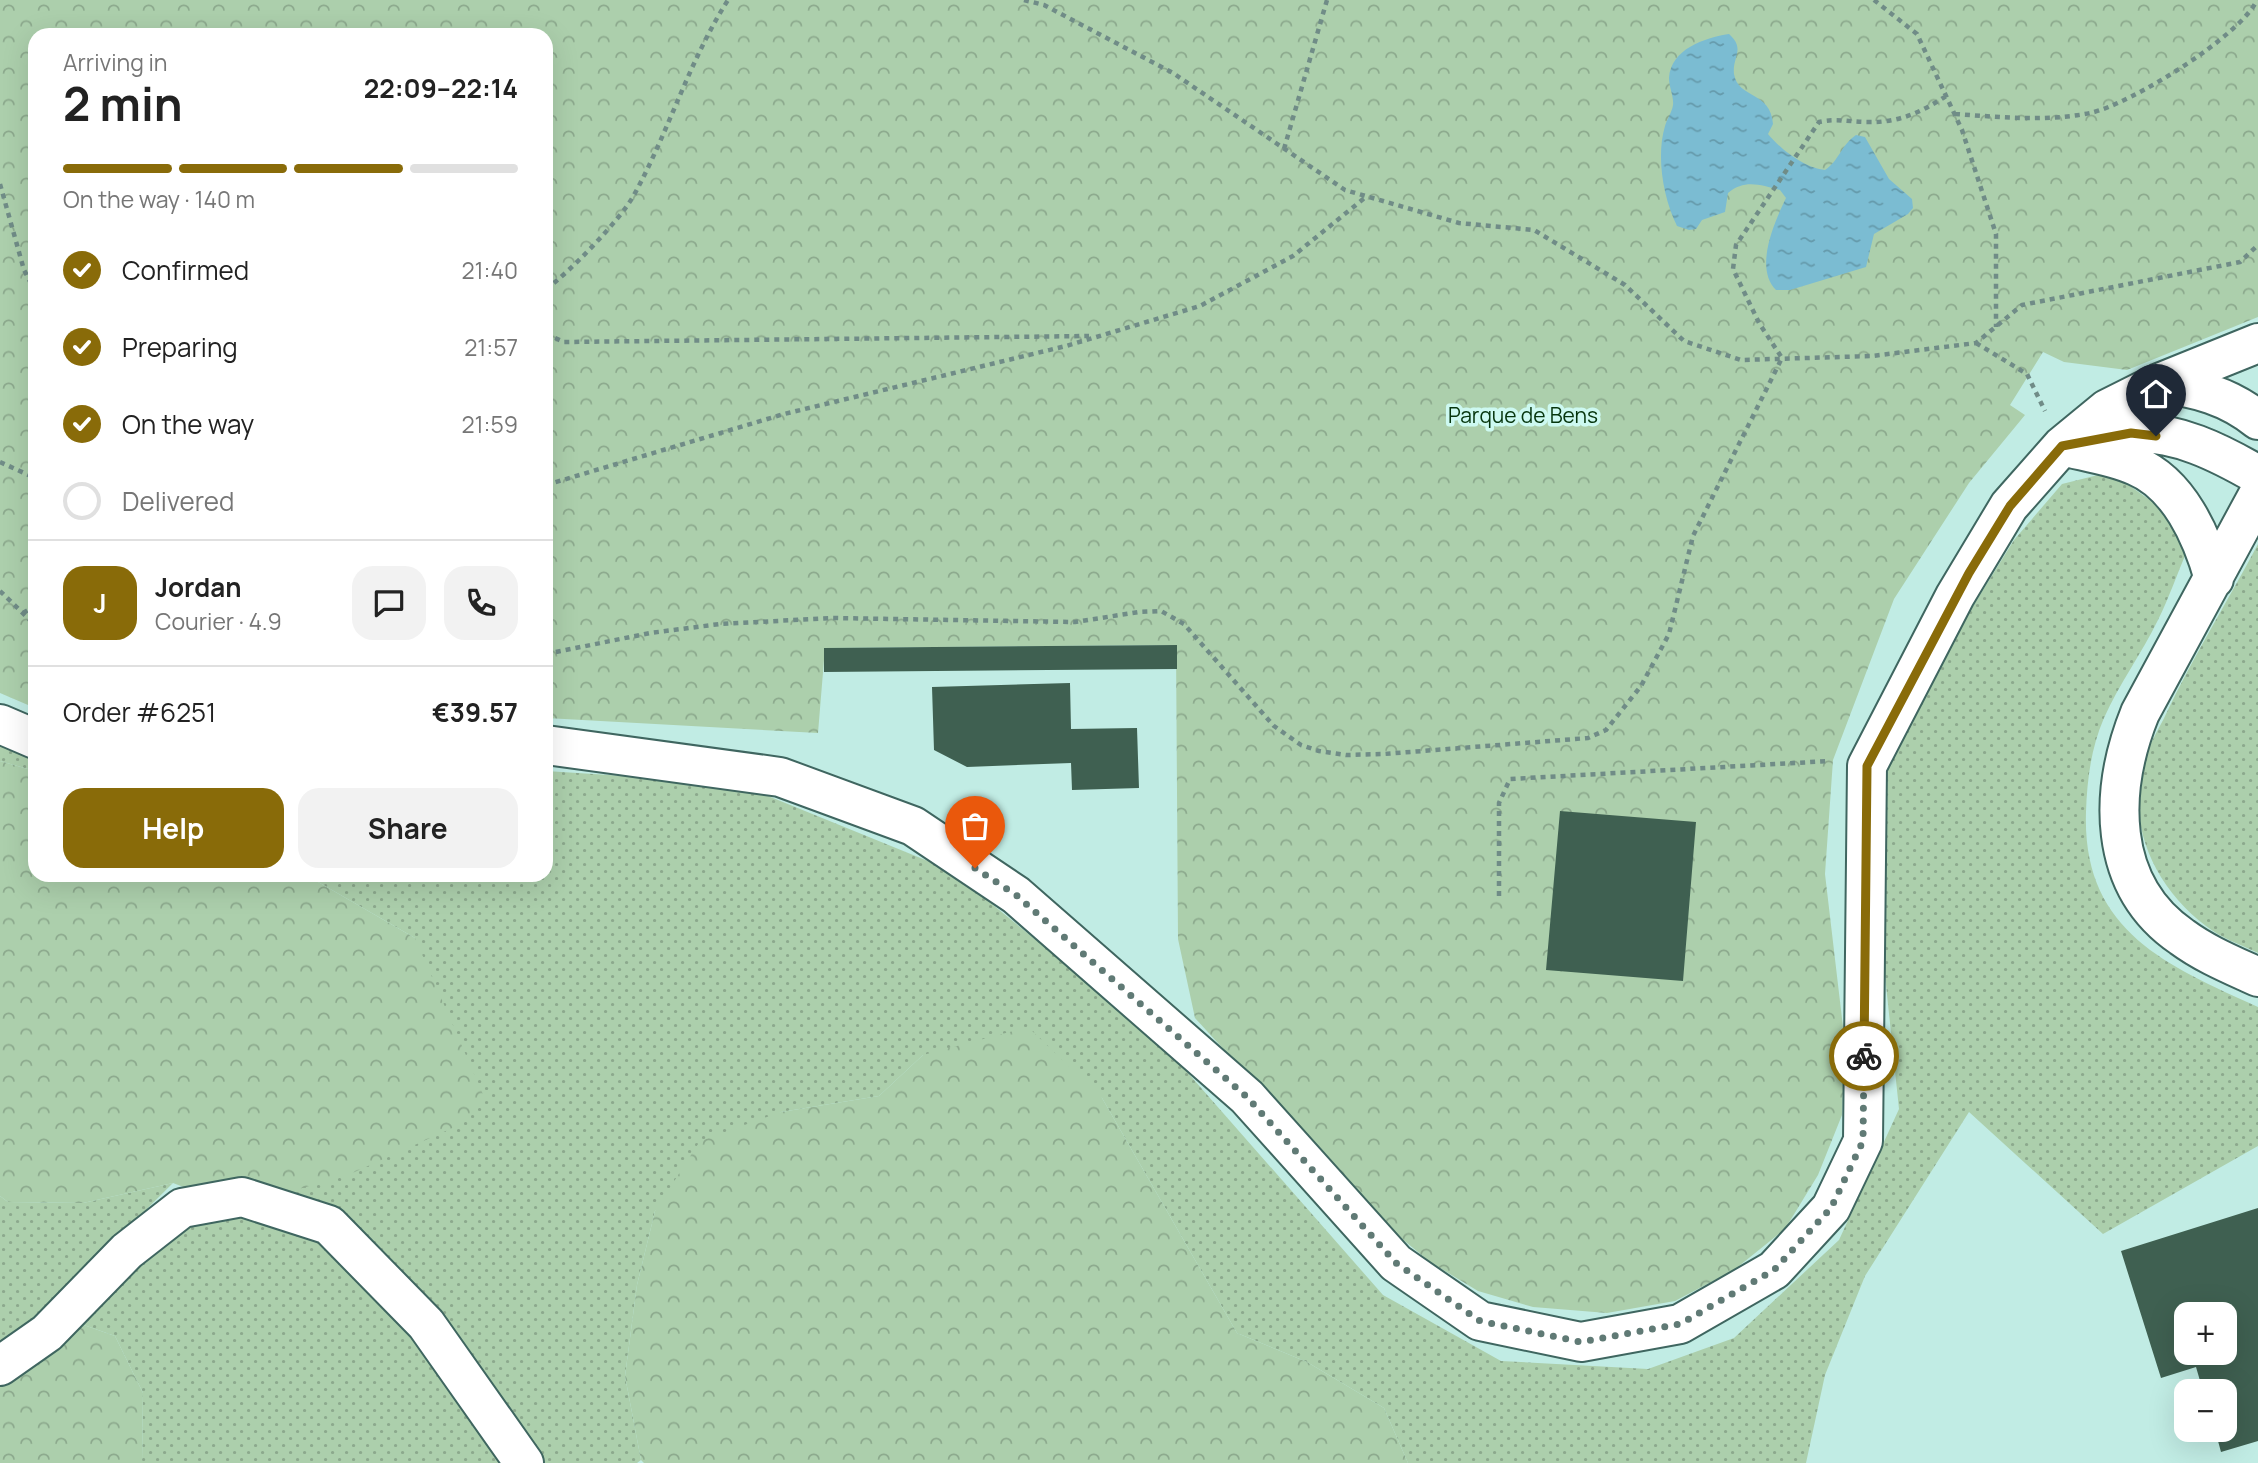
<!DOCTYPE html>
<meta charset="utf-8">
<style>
body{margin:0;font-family:Manrope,sans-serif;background:#f2f2f2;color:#222;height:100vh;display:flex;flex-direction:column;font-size:26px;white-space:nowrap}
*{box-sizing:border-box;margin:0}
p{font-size:23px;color:#767676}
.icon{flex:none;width:38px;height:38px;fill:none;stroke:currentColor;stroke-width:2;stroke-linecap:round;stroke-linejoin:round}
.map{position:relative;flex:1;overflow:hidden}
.drawer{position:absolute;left:28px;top:28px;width:525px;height:854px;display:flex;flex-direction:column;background:#fff;border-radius:21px;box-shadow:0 7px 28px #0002}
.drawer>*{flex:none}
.buttons{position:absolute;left:2174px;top:1302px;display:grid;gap:14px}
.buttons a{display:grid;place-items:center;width:63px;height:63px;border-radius:14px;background:#fff;box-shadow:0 7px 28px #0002;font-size:35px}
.pin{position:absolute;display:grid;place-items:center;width:60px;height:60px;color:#fff;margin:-72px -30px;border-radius:50% 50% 50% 0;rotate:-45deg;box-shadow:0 0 7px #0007}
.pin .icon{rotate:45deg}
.courier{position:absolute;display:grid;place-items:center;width:70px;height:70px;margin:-35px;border:5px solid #896b09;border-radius:50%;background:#fff;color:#222;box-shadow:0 2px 9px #0007}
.headline em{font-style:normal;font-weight:700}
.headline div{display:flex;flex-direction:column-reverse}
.headline{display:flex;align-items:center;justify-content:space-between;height:119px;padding:0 35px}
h1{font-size:46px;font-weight:700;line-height:52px}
.bar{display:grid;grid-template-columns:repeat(4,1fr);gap:10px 7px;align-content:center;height:84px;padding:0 35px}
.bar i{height:9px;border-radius:5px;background:#e0e0e0}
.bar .current{background:#896b09}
.bar p{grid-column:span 4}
.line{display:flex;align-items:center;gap:18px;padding:0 35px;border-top:2px solid #e0e0e0}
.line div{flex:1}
.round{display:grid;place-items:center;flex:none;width:74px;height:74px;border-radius:21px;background:#f2f2f2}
ol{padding:0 35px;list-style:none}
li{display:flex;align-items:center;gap:21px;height:77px}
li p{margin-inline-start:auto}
li .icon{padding:7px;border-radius:50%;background:#896b09;color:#fff;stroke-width:4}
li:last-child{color:#767676}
li i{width:38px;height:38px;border:4px solid #e0e0e0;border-radius:50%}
.primary-button{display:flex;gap:14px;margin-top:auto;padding:14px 35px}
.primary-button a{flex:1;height:80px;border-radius:21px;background:#896b09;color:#fff;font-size:28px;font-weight:700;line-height:80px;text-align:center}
.primary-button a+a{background:#f2f2f2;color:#222}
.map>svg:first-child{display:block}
.grass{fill:url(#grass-dots)}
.forest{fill:url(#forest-crowns)}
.water{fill:url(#water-ripples)}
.building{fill:#3f6051;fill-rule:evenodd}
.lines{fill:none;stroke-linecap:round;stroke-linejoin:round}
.street-casing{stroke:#3f6660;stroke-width:42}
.path{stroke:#708c87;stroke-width:4.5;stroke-dasharray:5 5;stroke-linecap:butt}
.street{stroke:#fff;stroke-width:38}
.done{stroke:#607a75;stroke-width:7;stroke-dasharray:0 12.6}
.route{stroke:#896b09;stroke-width:9}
.labels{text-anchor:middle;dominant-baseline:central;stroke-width:7;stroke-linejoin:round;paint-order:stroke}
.park-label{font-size:21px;fill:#06350d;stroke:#cdf9f1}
</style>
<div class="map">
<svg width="2258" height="1463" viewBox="0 0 2258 1463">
<defs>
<pattern id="grass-dots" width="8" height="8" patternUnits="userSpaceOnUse" patternTransform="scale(1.75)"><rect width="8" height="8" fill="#accfac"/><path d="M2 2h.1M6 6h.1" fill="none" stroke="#8ca98d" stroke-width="1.8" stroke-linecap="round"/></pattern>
<pattern id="forest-crowns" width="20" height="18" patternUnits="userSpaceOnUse" patternTransform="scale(1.75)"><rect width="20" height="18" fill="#accfac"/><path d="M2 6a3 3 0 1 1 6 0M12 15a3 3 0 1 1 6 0" fill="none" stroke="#8ca98d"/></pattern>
<pattern id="water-ripples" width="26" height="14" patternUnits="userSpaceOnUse" patternTransform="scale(1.75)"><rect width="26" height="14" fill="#7bbcd2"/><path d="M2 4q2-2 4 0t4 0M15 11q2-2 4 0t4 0" fill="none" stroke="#659aab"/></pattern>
</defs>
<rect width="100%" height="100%" fill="#c1ece4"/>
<path class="grass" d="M2110,472L2157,505L2187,551C2177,574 2169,598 2158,620C2142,653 2119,684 2104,718C2091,748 2087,780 2086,812C2082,930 2165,965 2258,1007V1146L2103,1234L1969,1112L1865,1276L1825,1375L1806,1463H1408L1384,1408L1307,1362L1237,1333L1102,1098L923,1055L879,1096L781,1112L655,1211L637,1285L625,1376L641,1460L637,1463H142L143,1393L115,1336L81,1324L161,1242L208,1218L415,938L306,875H546V771L736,783L950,870L1159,1040L1383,1295L1501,1361L1648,1369L1734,1338L1839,1240L1899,1109L1875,880L1888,767L1921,690L2014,540L2062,484Z
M2258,544V953C2241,945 2221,938 2206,926C2155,888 2126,825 2143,762C2148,746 2159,729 2166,714C2194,655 2228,601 2258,544Z
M0,745L35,757V771L0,761Z
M173,1183L25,1330L0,1343V1196L8,1202L83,1203Z"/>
<path class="forest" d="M0,0H2258V317L2127,370L2064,362L2043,352L2010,405L2025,415L1969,483L1894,599L1833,760L1825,874L1845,1044L1842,1115L1818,1175L1785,1229L1734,1270L1675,1301L1607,1313L1533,1307L1478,1291L1430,1262L1384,1224L1195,1018L1178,939L1176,645L825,648L818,733L546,718V35H35V708L0,693Z
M0,761L35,771V875H306L415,938L485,1099L459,1125L348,1175L236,1207L173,1183L83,1203L8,1202L0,1196Z
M1028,1027L1102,1098L1237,1333L1307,1362L1384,1408L1408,1463H644L641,1460L625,1376L637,1285L655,1211L700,1141L781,1112L879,1096L923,1055Z
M81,1324L115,1336L143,1393L142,1463H0V1381Z"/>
<path class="water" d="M1729,34C1746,49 1732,57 1734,74C1738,99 1771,91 1773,124L1768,134C1780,149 1806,169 1825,170C1839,161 1841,145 1856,135L1865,137L1889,179L1912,199L1913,208L1908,214L1874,234L1866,267L1790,290H1776C1754,268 1774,223 1786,198L1780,190C1760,185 1745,179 1728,193L1725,212L1702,220L1696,229L1689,230L1677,226C1663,198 1656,156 1665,126C1667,119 1672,112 1673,105C1674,97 1669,87 1669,78C1671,49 1704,38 1729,34Z"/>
<path class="building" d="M1177,645V669L824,672V648Z
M1070,683L1071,729L1137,728L1139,788L1072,790L1071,763L967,767L934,750L932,687Z
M1560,811L1696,822L1683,981L1546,970Z
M2258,1208V1441L2221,1452L2215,1430H2224V1391H2203L2196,1367L2161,1378L2121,1251ZM2186,1314H2224V1353H2186Z"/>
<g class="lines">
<defs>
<path id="street" d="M2159,383C2197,388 2228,396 2258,420
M2071,444C2090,441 2110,434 2130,433C2175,430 2220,453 2258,475
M2062,446C2086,452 2113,456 2136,466C2179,484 2202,536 2214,579
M2258,495L2140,713C2109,790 2106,885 2182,937C2205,954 2232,965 2258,977
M0,724L35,739
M546,745L780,777L913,826L1016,895L1247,1097L1396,1263L1480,1321L1581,1342L1680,1324L1774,1270L1831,1208L1863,1141L1867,766L1955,596L2009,506L2062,446L2107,409L2159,383L2258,343
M0,1366L47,1333L127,1251L182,1208L242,1197L329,1225L426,1324L524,1463"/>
</defs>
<use href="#street" class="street-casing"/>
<path class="path" d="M1024,0L1044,5L1173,73L1345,190L1459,223L1534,230L1625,285L1684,341L1741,360L1872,356L1976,343L2022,305L2240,262L2258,245
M1874,0L1917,34L1962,130L1996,234V327
M1955,114C2000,117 2046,122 2090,113C2129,105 2241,36 2257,0
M1284,149L1327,0
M0,184L24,270L35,291
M546,289C569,273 621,219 634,195C669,131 689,61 728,0
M546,334L564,342L1089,336
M1976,343L2027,374L2045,411
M0,462L35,478
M546,485L784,414L1066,346L1200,306L1293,256L1367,196
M0,591L35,625
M23,613L35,606
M546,654L650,633L720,624L832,618L1075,622L1139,612L1161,611L1184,624L1274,726L1301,745L1319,751L1346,755L1384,754L1588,738L1606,730L1641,686L1669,634L1693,536L1782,358L1759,323L1733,269L1736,245L1819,122C1837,118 1850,122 1868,122C1898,123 1922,112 1946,96
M1499,896V803L1510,779L1830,761"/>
<use href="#street" class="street"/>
</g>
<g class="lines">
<path class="done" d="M975,868L1016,895L1247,1097L1396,1263L1480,1321L1581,1342L1680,1324L1774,1270L1831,1208L1863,1141L1864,1056"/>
<path class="route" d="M1864,1056L1867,766L1969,573L2010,506L2062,446L2131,433L2156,436"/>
</g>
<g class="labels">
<g class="park-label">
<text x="1523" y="415">Parque de Bens</text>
</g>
</g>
</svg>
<div class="buttons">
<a>+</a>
<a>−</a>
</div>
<div class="pin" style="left:975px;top:868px;background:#ea580c"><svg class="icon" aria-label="bag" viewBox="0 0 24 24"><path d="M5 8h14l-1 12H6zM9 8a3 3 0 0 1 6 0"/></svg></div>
<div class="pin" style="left:2156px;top:436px;background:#1f2937"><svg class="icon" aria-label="home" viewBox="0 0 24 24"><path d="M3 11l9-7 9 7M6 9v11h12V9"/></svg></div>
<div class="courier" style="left:1864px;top:1056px"><svg class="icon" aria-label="bike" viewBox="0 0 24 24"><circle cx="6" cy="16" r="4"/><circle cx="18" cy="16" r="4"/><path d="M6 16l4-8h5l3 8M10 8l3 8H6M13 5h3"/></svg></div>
<section class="drawer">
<div class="headline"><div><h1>2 min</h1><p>Arriving in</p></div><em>22:09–22:14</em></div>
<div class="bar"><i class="current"></i><i class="current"></i><i class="current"></i><i></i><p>On the way · 140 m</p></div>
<ol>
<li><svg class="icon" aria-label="check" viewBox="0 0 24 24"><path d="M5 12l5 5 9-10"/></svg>Confirmed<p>21:40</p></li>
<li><svg class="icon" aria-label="check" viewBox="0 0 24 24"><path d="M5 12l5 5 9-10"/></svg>Preparing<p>21:57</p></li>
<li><svg class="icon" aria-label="check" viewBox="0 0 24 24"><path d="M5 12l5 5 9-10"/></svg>On the way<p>21:59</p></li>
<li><i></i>Delivered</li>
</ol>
<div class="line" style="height:126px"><b class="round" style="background:#896b09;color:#fff">J</b><div><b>Jordan</b><p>Courier · 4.9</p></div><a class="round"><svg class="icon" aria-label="chat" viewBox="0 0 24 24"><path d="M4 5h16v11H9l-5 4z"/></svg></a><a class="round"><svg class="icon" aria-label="phone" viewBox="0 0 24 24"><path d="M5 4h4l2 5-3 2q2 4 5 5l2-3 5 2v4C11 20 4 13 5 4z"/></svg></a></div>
<div class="line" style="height:91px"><div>Order #6251</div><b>€39.57</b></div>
<div class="primary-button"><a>Help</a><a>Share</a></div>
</section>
</div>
